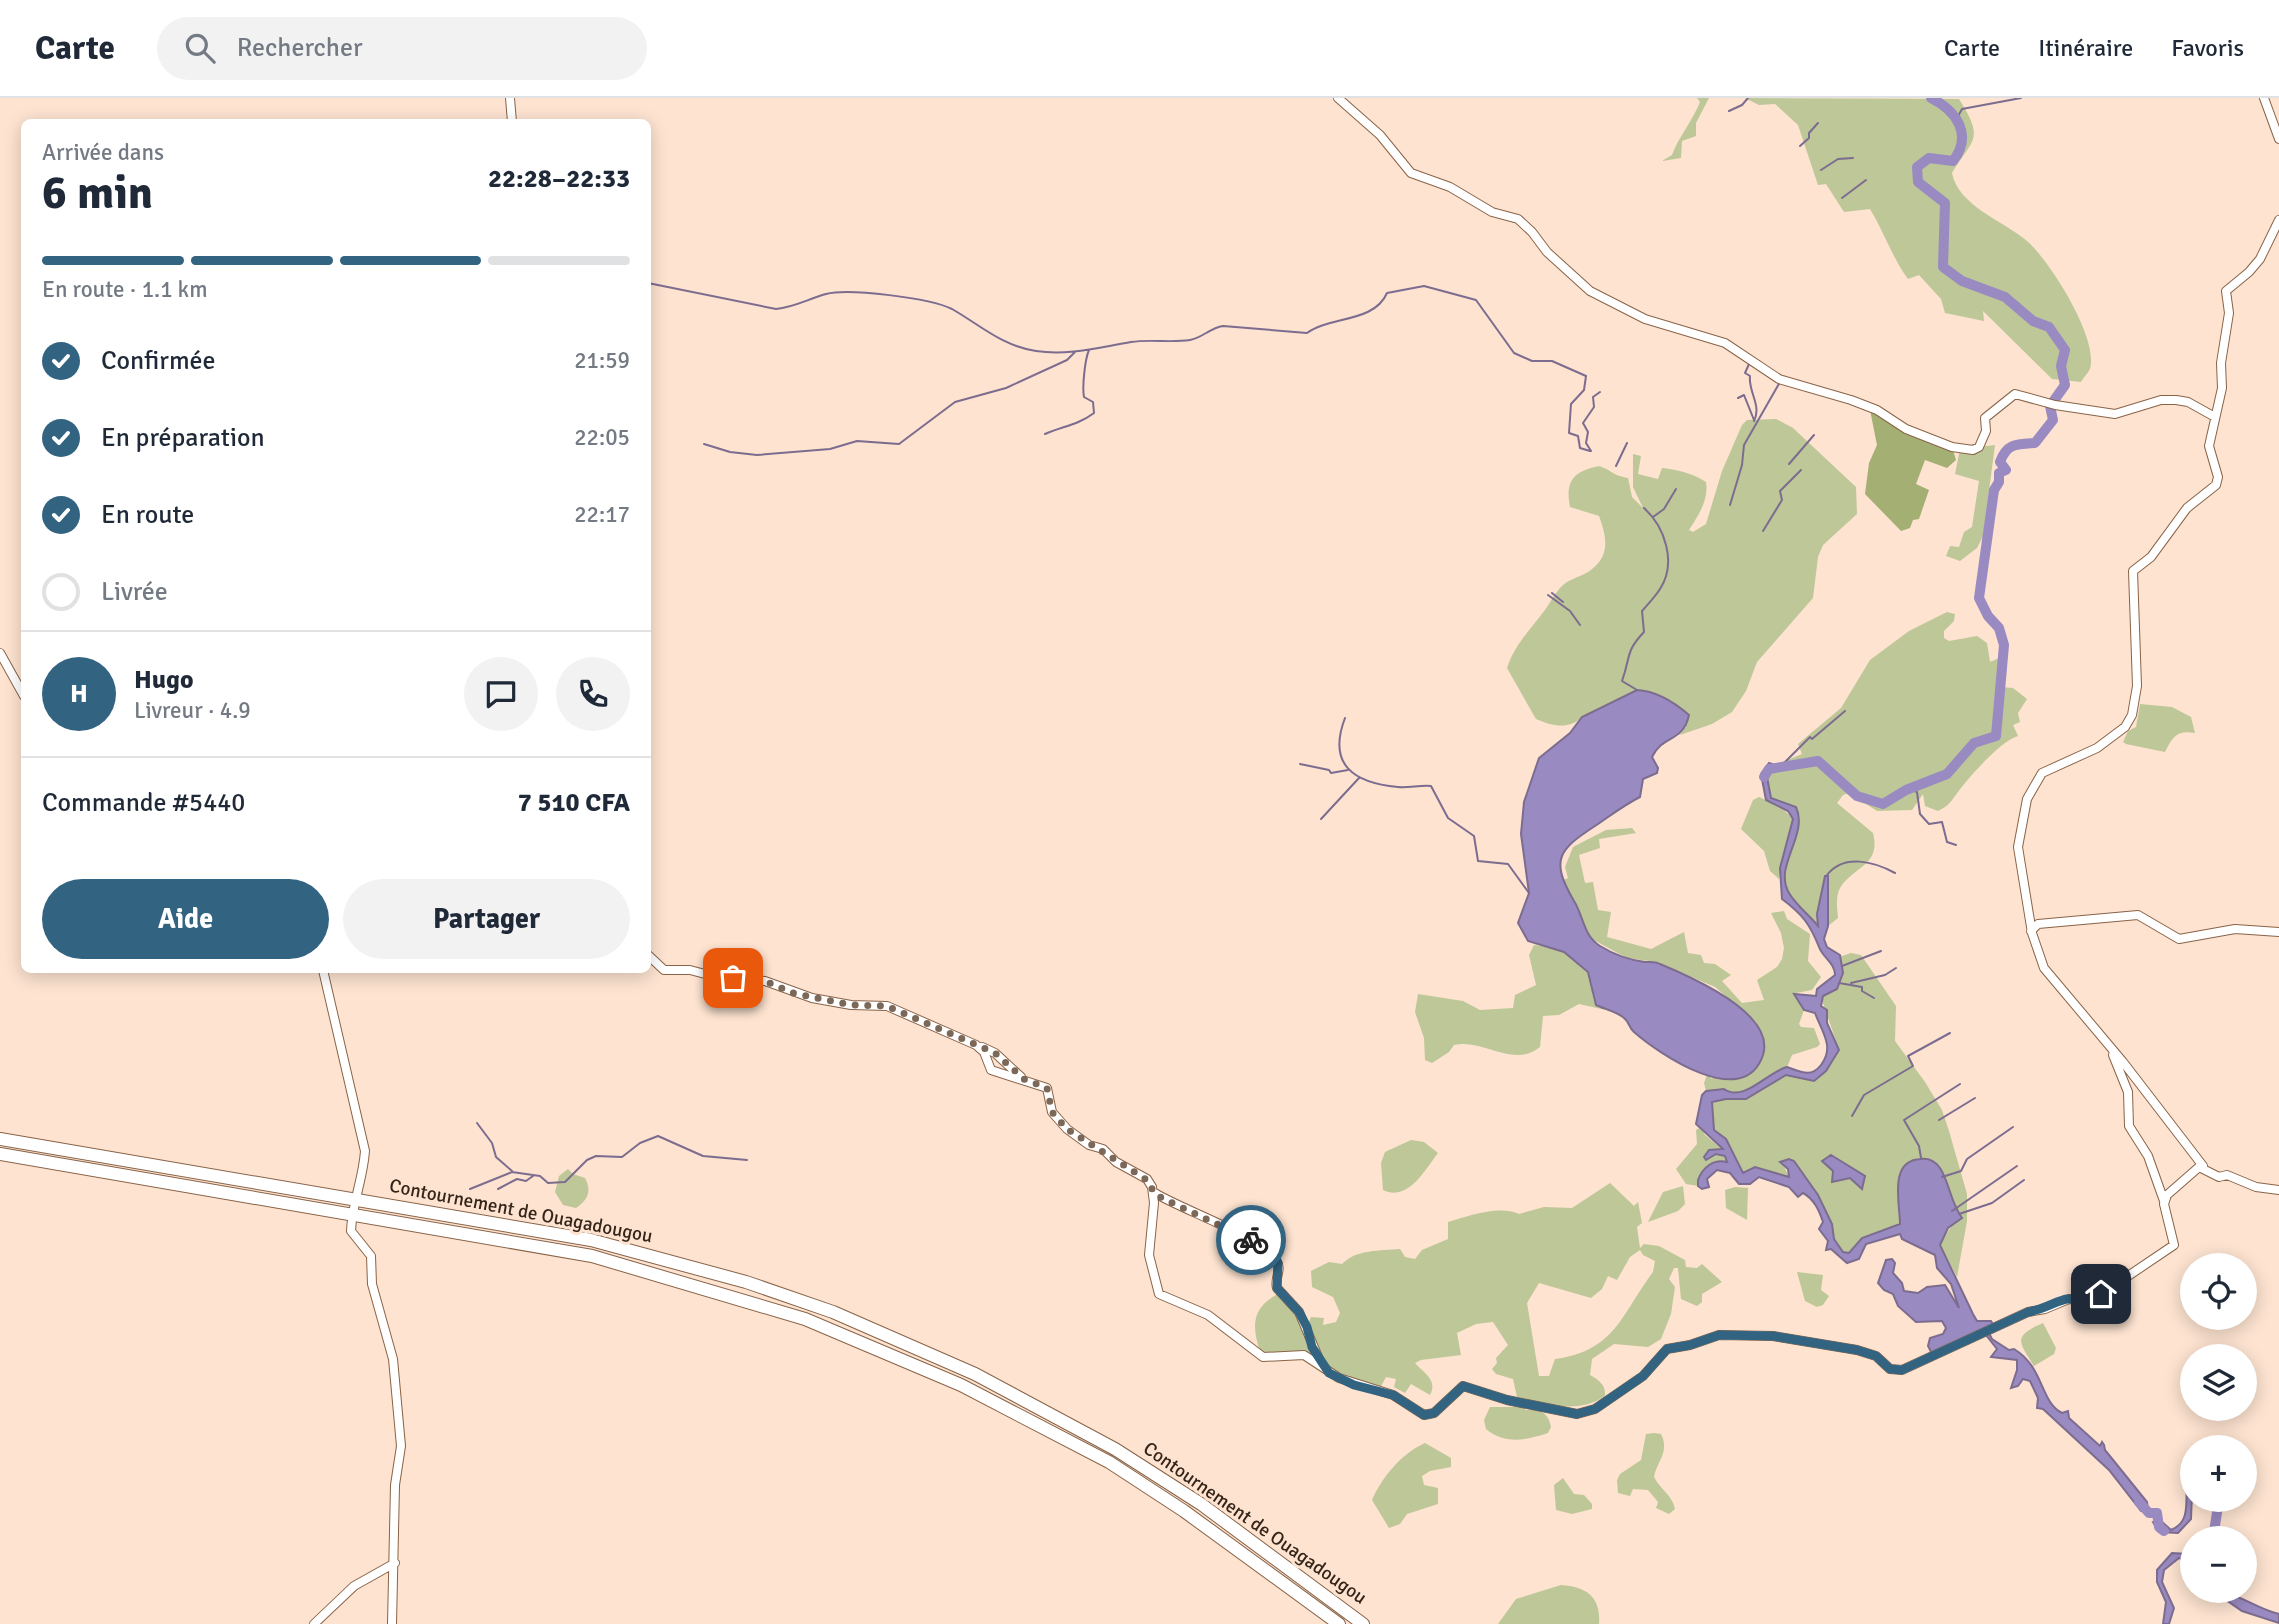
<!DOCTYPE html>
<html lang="fr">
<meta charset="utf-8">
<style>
body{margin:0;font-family:Signika,sans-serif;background:#f2f2f3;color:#1f2937;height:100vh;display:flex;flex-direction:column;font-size:26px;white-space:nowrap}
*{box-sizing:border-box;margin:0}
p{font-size:23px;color:#747a83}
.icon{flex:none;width:38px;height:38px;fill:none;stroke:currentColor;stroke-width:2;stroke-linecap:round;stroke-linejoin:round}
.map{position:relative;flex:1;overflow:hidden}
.details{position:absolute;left:21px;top:21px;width:630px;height:854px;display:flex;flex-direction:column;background:#fff;border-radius:10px;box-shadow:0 4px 18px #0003}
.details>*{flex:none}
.buttons{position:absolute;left:2180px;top:1155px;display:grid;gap:14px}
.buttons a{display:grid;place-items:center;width:77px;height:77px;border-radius:50%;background:#fff;box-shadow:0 4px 18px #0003;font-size:35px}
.pin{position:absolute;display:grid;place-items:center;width:60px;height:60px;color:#fff;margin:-30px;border-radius:14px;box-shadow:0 4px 10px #0006}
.courier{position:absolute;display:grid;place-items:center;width:70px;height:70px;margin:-35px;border:5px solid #326482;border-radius:50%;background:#fff;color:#222;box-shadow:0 2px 9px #0007}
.summary em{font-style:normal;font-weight:800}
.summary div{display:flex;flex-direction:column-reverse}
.summary{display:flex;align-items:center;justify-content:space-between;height:119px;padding:0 21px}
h1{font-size:46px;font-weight:800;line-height:52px}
.bar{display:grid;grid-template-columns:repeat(4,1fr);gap:10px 7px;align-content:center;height:84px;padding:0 21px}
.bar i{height:9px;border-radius:5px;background:#e0e1e3}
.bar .current{background:#326482}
.bar p{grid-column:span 4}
.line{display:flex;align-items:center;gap:18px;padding:0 21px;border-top:2px solid #e0e1e3}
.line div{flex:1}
.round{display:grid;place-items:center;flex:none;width:74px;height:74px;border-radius:37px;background:#f2f2f3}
ol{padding:0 21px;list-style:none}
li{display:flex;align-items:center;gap:21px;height:77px}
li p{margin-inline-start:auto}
li .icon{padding:7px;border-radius:50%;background:#326482;color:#fff;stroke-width:4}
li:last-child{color:#747a83}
li i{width:38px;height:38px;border:4px solid #e0e1e3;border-radius:50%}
.button{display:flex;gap:14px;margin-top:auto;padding:14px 21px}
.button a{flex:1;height:80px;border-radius:42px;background:#326482;color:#fff;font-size:28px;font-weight:800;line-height:80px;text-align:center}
.button a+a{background:#f2f2f3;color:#1f2937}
header{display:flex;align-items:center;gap:42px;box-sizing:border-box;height:98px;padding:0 35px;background:#fff;border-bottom:2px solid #e0e1e3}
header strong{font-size:33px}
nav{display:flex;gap:38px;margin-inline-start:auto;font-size:24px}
.search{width:490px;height:63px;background:#f2f2f3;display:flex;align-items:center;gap:18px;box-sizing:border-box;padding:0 24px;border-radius:38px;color:#747a83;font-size:26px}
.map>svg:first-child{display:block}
.green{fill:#bec797;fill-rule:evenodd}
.forest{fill:#a4af73}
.water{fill:#9a8ac2;stroke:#7c6c8f;stroke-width:2}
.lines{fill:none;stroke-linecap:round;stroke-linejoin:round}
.stream{stroke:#7c6c8f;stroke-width:2}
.river{stroke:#9a8ac2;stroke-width:10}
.minor-casing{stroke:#896347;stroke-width:10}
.highway-casing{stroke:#896347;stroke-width:14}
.minor{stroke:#fff;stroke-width:8}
.highway{stroke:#fff;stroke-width:12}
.done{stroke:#7b6859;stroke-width:7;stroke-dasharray:0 12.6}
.route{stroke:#326482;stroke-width:9}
.labels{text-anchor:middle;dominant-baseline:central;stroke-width:6;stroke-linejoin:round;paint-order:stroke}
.street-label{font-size:19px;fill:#352519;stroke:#fde3d0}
</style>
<header>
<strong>Carte</strong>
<div class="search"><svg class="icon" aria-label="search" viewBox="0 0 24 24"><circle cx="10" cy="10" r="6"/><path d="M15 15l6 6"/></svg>Rechercher</div>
<nav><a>Carte</a><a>Itinéraire</a><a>Favoris</a></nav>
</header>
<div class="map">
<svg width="2279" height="1526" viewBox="0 0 2279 1526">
<rect width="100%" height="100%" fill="#fde3d0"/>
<path class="green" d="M1697,0H1709L1696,25V38L1682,43L1681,60L1662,63L1672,57C1679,38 1692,24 1700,4Z
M1745,0L1959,1C1985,42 1973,40 1952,75C1958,108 2004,123 2027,143C2049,162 2099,240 2090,271C2088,275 2083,280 2081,284L2052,281L1983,213L1984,223L1945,215L1941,201L1919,177L1908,181C1892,159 1884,134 1870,111L1844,114L1826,86L1818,87L1798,27L1775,6L1759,7Z
M1776,321L1793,330L1856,389L1857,416L1823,447L1818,459L1813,500L1757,564L1746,593L1732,614L1712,626L1680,637L1686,629L1637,592L1582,619C1569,632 1552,628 1536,621L1507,570C1515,546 1530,532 1545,512C1550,505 1554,497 1560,490C1568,481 1578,480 1588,474C1611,459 1607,440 1599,418L1570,409C1566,388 1570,376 1591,370C1594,369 1599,367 1602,369C1614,374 1612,377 1628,380L1632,399L1643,410L1633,389V356L1641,358L1638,376L1658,381L1662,370C1679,372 1692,375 1706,384C1709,402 1698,418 1689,432L1693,434L1706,426L1722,373L1742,327L1747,322Z
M1995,347L1983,438L1977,450L1960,463L1946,458L1950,448L1959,449L1964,434L1972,429L1979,383L1955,376L1960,351Z
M1947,514L1955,516L1954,523L1944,533V540L1949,543L1977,538L1987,545L1990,564L1999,560L2005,562L2000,589L2013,590L2027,601L2018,615L2020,624L2013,627L2018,638C2001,643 1972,676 1961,690C1952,701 1951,707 1938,713L1925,708L1923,696L1912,712L1877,713L1849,695L1843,697L1837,705L1873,735C1881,766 1856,768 1842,787C1835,796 1837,809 1838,820L1828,828L1825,778L1817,816L1818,828C1809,817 1796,807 1789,795C1779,779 1797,736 1798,714L1788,706L1771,700L1767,678L1775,667L1802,656L1798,646L1841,610L1870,562L1909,533Z
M2140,606L2172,609L2191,619L2195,635C2177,632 2173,638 2165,654L2126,646L2123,644L2128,633L2136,629Z
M1759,699L1781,709L1793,721L1779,781L1770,773L1764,753L1741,731L1753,702Z
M1632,730L1636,735L1599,741L1600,750L1579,757L1585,785L1593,784L1598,812L1611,814L1607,839L1651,851L1684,834L1688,855L1701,857L1704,865L1715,866L1731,877L1722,883L1742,905L1764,902L1757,882L1777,869L1782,861L1784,850L1781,835L1771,815L1784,813L1787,821L1810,836L1808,863L1821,879L1812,892L1796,895L1804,912L1799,926L1801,929L1814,930L1820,946L1817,949L1792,957L1787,969L1740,995L1706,993L1704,985L1707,977L1712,981L1757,925L1715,889L1657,864L1627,860L1590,840L1563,782L1568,780L1565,769L1573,749L1606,732Z
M1534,847C1554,849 1583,858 1590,880C1593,889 1591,898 1596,907L1606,912L1579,906L1559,917L1543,918L1540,949C1513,971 1483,940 1454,947L1449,954L1432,965L1425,962L1424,940L1415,914L1418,896L1463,903L1480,912L1513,910L1515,897L1536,887L1529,857Z
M1851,855L1861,857L1896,908L1895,943L1925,984L1942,1012L1949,1033L1967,1096V1123L1957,1179L1940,1146L1959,1116C1942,1099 1950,1074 1928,1060L1915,1061C1889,1084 1900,1097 1900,1126L1862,1140L1849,1155L1843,1154L1834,1141L1832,1126L1818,1097L1794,1063L1784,1068L1789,1079L1755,1069L1743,1075L1726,1041L1714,1032L1712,1004L1726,1001H1746L1786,977L1814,983L1826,973L1839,952L1822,902L1825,895L1837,890L1842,868L1839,859Z
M1701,1029L1705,1037L1723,1052L1714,1051L1706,1062L1716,1056L1725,1058L1727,1065L1698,1082V1088L1686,1086L1676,1071L1697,1046L1696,1032Z
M1411,1042L1424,1044L1438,1055C1425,1072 1408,1104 1383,1092L1381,1065L1385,1054Z
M568,1071L573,1076L585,1080C592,1093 588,1102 576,1110L563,1107L555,1094L559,1078Z
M1610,1085L1634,1108L1638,1104L1642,1125L1637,1129L1640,1150L1644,1146L1659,1148L1685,1162L1686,1169L1697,1170L1702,1166L1722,1184L1702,1196V1204L1697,1208L1681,1201L1678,1170H1674L1669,1181L1675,1189L1671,1216L1661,1241L1648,1249L1614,1246L1592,1261L1590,1277C1599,1282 1606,1287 1605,1298C1578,1316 1547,1307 1517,1299L1513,1281L1496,1276L1492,1271L1497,1265L1496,1260L1508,1247L1493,1224L1476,1226L1457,1235L1461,1257L1421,1262L1415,1265C1424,1275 1438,1282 1430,1297L1411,1286L1405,1295L1394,1289L1396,1281L1386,1279L1378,1294L1336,1278L1320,1255L1266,1257L1260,1253C1250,1224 1254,1207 1282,1194L1307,1228L1311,1219L1324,1220L1323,1227L1336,1224L1340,1215L1333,1199L1312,1189L1311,1173L1329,1164L1342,1166C1356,1151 1381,1153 1400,1151L1405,1159L1415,1161L1422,1152L1448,1141V1124C1469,1118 1498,1107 1519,1116L1544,1109L1572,1110ZM1640,1152L1643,1157L1655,1163L1653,1174C1621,1217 1615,1253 1555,1261L1549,1278H1539L1527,1205L1539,1185L1591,1200L1602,1191L1608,1178L1617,1182L1630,1159Z
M1683,1088L1685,1106L1678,1113L1648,1124L1663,1094Z
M1735,1089L1748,1090L1747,1122L1726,1110L1725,1092Z
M1797,1174L1823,1177L1821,1192L1829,1198L1823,1207L1817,1209L1805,1203Z
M2043,1225L2056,1250L2054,1256L2034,1268C2018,1243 2013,1238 2043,1225Z
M1490,1309H1524L1525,1312C1540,1311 1548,1314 1551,1329L1548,1335C1526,1342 1505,1347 1486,1331L1484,1322Z
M1654,1335L1661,1336C1670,1354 1657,1363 1654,1379C1660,1391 1673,1398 1675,1411L1669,1416L1656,1410L1658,1404L1648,1392L1633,1391L1630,1398L1618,1395L1617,1382L1620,1376L1641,1362L1646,1336Z
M1425,1345L1451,1360V1369L1430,1373L1422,1378L1424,1387L1438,1390V1406L1407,1416L1400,1426L1389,1430L1372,1402C1383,1378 1401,1356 1425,1345Z
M1563,1380L1574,1396L1584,1397L1592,1406V1411L1572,1416L1556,1412L1554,1387Z
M1561,1487C1587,1489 1601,1499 1599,1526H1498L1516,1501Z"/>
<path class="forest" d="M1870,312L1952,349L1956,362L1947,370L1925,362L1916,386L1929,392L1919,421L1913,422L1910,430L1901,433L1865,396L1869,365L1877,347Z"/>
<path class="water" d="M1637,592C1657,593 1674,604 1689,617C1683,645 1663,636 1652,659L1658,670L1657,675L1643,681L1640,699C1624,707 1610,718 1595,728C1558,752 1550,762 1574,803C1584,819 1583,837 1600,848C1613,856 1629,862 1645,864C1650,864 1655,863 1660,866C1689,878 1776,915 1763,957C1744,1014 1659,956 1634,934C1629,930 1629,924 1625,921C1619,914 1604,911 1596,907L1588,874L1564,854L1528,843L1518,825L1529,795L1521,736L1524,704L1539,660L1570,635L1582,619Z
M1769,665L1775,667L1767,679L1771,700L1796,709C1809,737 1773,768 1789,795C1796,807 1809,817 1818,828L1817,816L1825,778H1828V828L1824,841L1827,849L1840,857L1843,875L1837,891L1823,898L1821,908L1827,912V925L1839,952L1826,973L1814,983L1786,977L1746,1001H1726L1712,1004L1714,1032L1726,1041L1743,1075L1755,1069L1789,1079L1788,1071L1780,1064L1789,1061L1794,1063L1818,1097L1832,1126L1834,1141L1843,1154L1849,1155L1862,1140L1900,1126C1900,1106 1888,1062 1921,1061C1929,1060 1935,1063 1940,1070C1950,1086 1950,1103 1962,1120L1948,1130L1940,1147L1973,1216L1977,1223H1991L1994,1228L1933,1258L1928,1248L1930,1240L1943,1236L1946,1230L1942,1223L1916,1224L1898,1208L1893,1196L1884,1192L1878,1185L1886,1162L1892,1161L1895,1165L1893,1175L1902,1185L1904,1193L1918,1195L1927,1189L1945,1187L1959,1210L1951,1186L1937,1170L1935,1157L1902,1141L1900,1136L1866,1146L1859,1161L1847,1165L1831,1151L1826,1152L1828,1143L1819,1131L1823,1124C1819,1112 1814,1101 1803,1095L1798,1099L1789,1089L1759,1079L1750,1086H1739L1730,1075L1717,1072L1707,1081L1709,1089L1702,1091L1698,1088V1082C1703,1069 1713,1061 1727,1064L1725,1058L1716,1056L1706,1062L1704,1059L1709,1052L1723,1051L1696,1026L1702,997L1706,993L1724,991C1744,1005 1767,974 1787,969C1801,974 1811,980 1821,967C1835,949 1822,934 1815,915L1804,912L1794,896L1816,898L1817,891L1835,877C1835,865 1823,860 1819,849C1810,826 1802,816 1782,801L1780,770L1793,721L1788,713L1766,702L1761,676Z
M1831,1057L1865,1078L1862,1091L1850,1080L1832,1084L1833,1073L1822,1063Z
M1989,1235L1992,1241L2009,1252L2014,1251C2044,1269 2040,1304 2062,1315L2068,1313L2069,1320L2100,1348L2102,1344L2104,1347L2105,1352L2147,1404L2148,1412L2141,1413L2109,1372L2043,1311L2037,1310L2038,1300L2030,1283L2023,1281L2018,1288L2011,1290L2017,1272V1262L1991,1259L1997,1251L1986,1237Z
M2193,1370L2191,1421L2178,1435L2159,1434L2153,1424L2160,1422L2171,1432C2198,1421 2178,1388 2193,1370Z
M2172,1455L2188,1456L2193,1464L2179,1460L2164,1472L2162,1484L2174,1510L2169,1526H2163L2166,1504L2157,1484V1472Z
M2213,1493C2236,1493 2256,1511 2279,1516V1525L2242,1513Z"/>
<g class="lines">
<path class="stream" d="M1729,13L1742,7L1748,0
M1957,20L1962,11L2021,0
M1800,48L1809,40V35L1818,25
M1821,72L1838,61L1853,60
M1842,100L1866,82
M648,185L776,211C795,209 808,201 826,196C849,190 930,200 952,211C980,227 1002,248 1036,253C1069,258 1100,249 1131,244C1150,241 1171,245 1190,242C1202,240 1210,230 1223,228L1307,235C1330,218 1374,225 1387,195L1424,188L1476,202L1514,255L1532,263H1552L1586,278L1584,292L1571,306L1569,335L1578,338L1580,350L1590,353
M1749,266L1745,275L1750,278C1748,294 1762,307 1754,323
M1738,300L1744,297L1754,322
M1045,336C1063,328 1078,327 1094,315L1093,304L1084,299C1082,289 1085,261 1089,252
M704,346L730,354L757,357L830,351L857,343L899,346L955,304L1006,290L1067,262L1075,254
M1591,353L1586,345L1588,334L1583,325L1594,309L1593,299L1600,294
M1789,366L1814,337
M1616,368L1627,345
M1730,407L1742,367L1744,347L1780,284
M1653,419L1664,411L1676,391
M1763,433L1782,402L1780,393L1801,372
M1552,495L1563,504
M1548,497L1570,513L1580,527
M1637,592L1622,583C1631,558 1625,554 1644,534L1642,513C1648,506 1655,499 1660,491C1677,465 1665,429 1644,410
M1345,620C1327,667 1354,685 1398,689C1409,690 1420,687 1431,688L1448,720L1474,738L1478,763L1508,766L1529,795
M1300,666L1329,672L1331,675L1348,672
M1785,670V664L1810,639L1812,641L1845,613
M1910,691L1917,694L1920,716L1929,726L1942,724L1947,744L1956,747
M1321,721L1359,680
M1827,777C1844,755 1875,764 1895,775
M1842,868L1881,853
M1839,885L1862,889V893L1874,900
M1851,885L1885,877L1896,870
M1852,1018L1864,997L1913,968L1908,958L1950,935
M1939,1022L1975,1000
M477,1025L492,1045L496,1059L512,1073
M1921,1060L1919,1048L1904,1022L1960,986
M1942,1079L1961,1073L1967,1061L2013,1029
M470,1091L512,1074L540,1078L548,1085L565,1084L587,1062L596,1058L622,1059L640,1045L658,1038L703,1058L747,1062
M498,1091L517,1081L526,1083L533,1078
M1952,1113L2017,1068
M1959,1116L1992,1105L2024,1082"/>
<path class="river" d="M1764,679L1769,671L1818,663L1857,698L1883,706L1906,692L1947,676L1974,645L1996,638L2004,547L1999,530L1988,518L1979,500L1994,392L1999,384V375L2006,372L2000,364C2007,345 2017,346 2035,345L2053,322L2050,308L2065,287L2061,268L2065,252L2049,229L2033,223L2005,199L1962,183L1943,169L1945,105L1918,84L1917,69L1929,60L1953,63C1973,37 1957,13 1931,0
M2139,1404L2149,1415H2157L2159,1429L2164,1433
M2213,1440L2219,1402"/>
<defs>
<path id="minor" d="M510,0L512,24
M1338,0L1380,37L1411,75L1450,89L1492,114L1518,121L1532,134L1547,154L1590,193L1645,221L1725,245L1779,281L1851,302L1877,312L1906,331L1952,349L1973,352L1979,349L1986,333L1985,320L2015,296L2055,307L2115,316L2161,302H2176L2188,304L2215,319
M2264,0L2279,41
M0,555L24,598
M2031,833L2038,826L2138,817L2179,841L2235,831L2279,834
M648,857L664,872H690L720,880L765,883L812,900L851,907L887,908L976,947L984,954L991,972L1047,990L1052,1014L1067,1031L1089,1047L1103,1051L1116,1064L1147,1081L1152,1089L1154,1105L1149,1157L1159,1196L1208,1217L1263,1259L1304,1257L1339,1280L1393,1297L1424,1317L1434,1315L1463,1288L1507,1302L1577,1316L1595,1311L1643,1278L1667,1251L1690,1247L1719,1237L1773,1238L1857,1252L1876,1258L1890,1271L1902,1272L2028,1214L2045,1211L2069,1201L2091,1203L2174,1147L2164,1106L2167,1097L2199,1069L2219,1079L2227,1077L2256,1089L2279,1092
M323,872L365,1053C363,1082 352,1105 351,1133L371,1158L372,1186L393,1261L401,1348L395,1387L392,1526
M982,949L995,955L1021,979
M2113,957L2128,994L2129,1028L2148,1058L2164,1103
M2203,1068L2123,964L2044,870L2032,835L2018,749L2027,701L2042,675L2097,650L2125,629L2132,617L2137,588L2133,473L2151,459L2187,410L2216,387L2218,379L2209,348L2222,290L2221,265L2229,215L2226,193L2249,174L2260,161L2279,122
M1155,1095C1180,1111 1267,1141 1277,1164C1282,1172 1274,1181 1277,1190L1299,1214L1321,1266
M314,1526L354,1488L395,1465"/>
<path id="highway" d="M0,1041L591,1142L746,1184L833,1214L975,1276L1115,1351L1201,1406L1363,1526
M0,1056L592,1158L805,1221L961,1287L1109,1364L1184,1413L1339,1526"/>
</defs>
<use href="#minor" class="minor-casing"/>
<use href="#highway" class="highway-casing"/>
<use href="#minor" class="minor"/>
<use href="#highway" class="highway"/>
</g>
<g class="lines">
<path class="done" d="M733,880L765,883L793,895L851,907L887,908L995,955L1024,981L1047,990L1052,1014L1067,1031L1147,1082L1155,1096L1164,1101L1251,1142"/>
<path class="route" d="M1251,1142L1274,1158L1278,1165L1277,1190L1299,1214L1307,1229L1312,1249L1329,1275L1354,1287L1393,1297L1424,1317L1434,1315L1463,1288L1507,1302L1577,1316L1595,1311L1643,1278L1667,1251L1690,1247L1719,1237L1773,1238L1857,1252L1876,1258L1890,1271L1902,1272L2028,1214C2043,1212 2058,1202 2067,1201C2082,1200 2088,1205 2101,1196"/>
</g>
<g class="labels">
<g class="street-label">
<text transform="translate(521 1113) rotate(11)">Contournement de Ouagadougou</text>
<text transform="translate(1255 1425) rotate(35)">Contournement de Ouagadougou</text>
</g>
</g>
</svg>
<div class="buttons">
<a><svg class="icon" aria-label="locate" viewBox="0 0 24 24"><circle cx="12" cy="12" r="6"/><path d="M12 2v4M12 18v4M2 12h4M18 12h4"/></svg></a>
<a><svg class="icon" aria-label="layers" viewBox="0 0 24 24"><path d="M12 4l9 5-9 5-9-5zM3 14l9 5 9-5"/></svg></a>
<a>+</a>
<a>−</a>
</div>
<div class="pin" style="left:733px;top:880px;background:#ea580c"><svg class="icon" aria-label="bag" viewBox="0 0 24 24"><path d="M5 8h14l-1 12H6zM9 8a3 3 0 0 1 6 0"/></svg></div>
<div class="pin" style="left:2101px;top:1196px;background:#1f2937"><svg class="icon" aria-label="home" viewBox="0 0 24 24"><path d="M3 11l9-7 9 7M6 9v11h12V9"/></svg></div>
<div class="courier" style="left:1251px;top:1142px"><svg class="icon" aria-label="bike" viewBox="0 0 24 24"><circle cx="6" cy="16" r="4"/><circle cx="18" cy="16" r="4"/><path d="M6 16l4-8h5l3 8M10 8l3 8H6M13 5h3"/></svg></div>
<section class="details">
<div class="summary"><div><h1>6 min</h1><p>Arrivée dans</p></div><em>22:28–22:33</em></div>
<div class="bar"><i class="current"></i><i class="current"></i><i class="current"></i><i></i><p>En route · 1.1 km</p></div>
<ol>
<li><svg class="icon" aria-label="check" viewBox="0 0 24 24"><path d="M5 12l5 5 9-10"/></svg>Confirmée<p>21:59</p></li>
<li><svg class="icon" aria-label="check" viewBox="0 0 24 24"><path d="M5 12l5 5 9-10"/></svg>En préparation<p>22:05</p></li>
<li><svg class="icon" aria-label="check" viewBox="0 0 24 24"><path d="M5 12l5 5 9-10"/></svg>En route<p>22:17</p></li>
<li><i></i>Livrée</li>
</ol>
<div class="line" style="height:126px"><b class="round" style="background:#326482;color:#fff">H</b><div><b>Hugo</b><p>Livreur · 4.9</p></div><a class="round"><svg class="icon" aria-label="chat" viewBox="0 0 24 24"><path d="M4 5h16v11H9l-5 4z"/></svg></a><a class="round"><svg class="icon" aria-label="phone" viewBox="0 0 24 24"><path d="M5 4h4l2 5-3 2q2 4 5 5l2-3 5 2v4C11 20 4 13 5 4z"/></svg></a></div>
<div class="line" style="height:91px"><div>Commande #5440</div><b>7 510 CFA</b></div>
<div class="button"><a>Aide</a><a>Partager</a></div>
</section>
</div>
